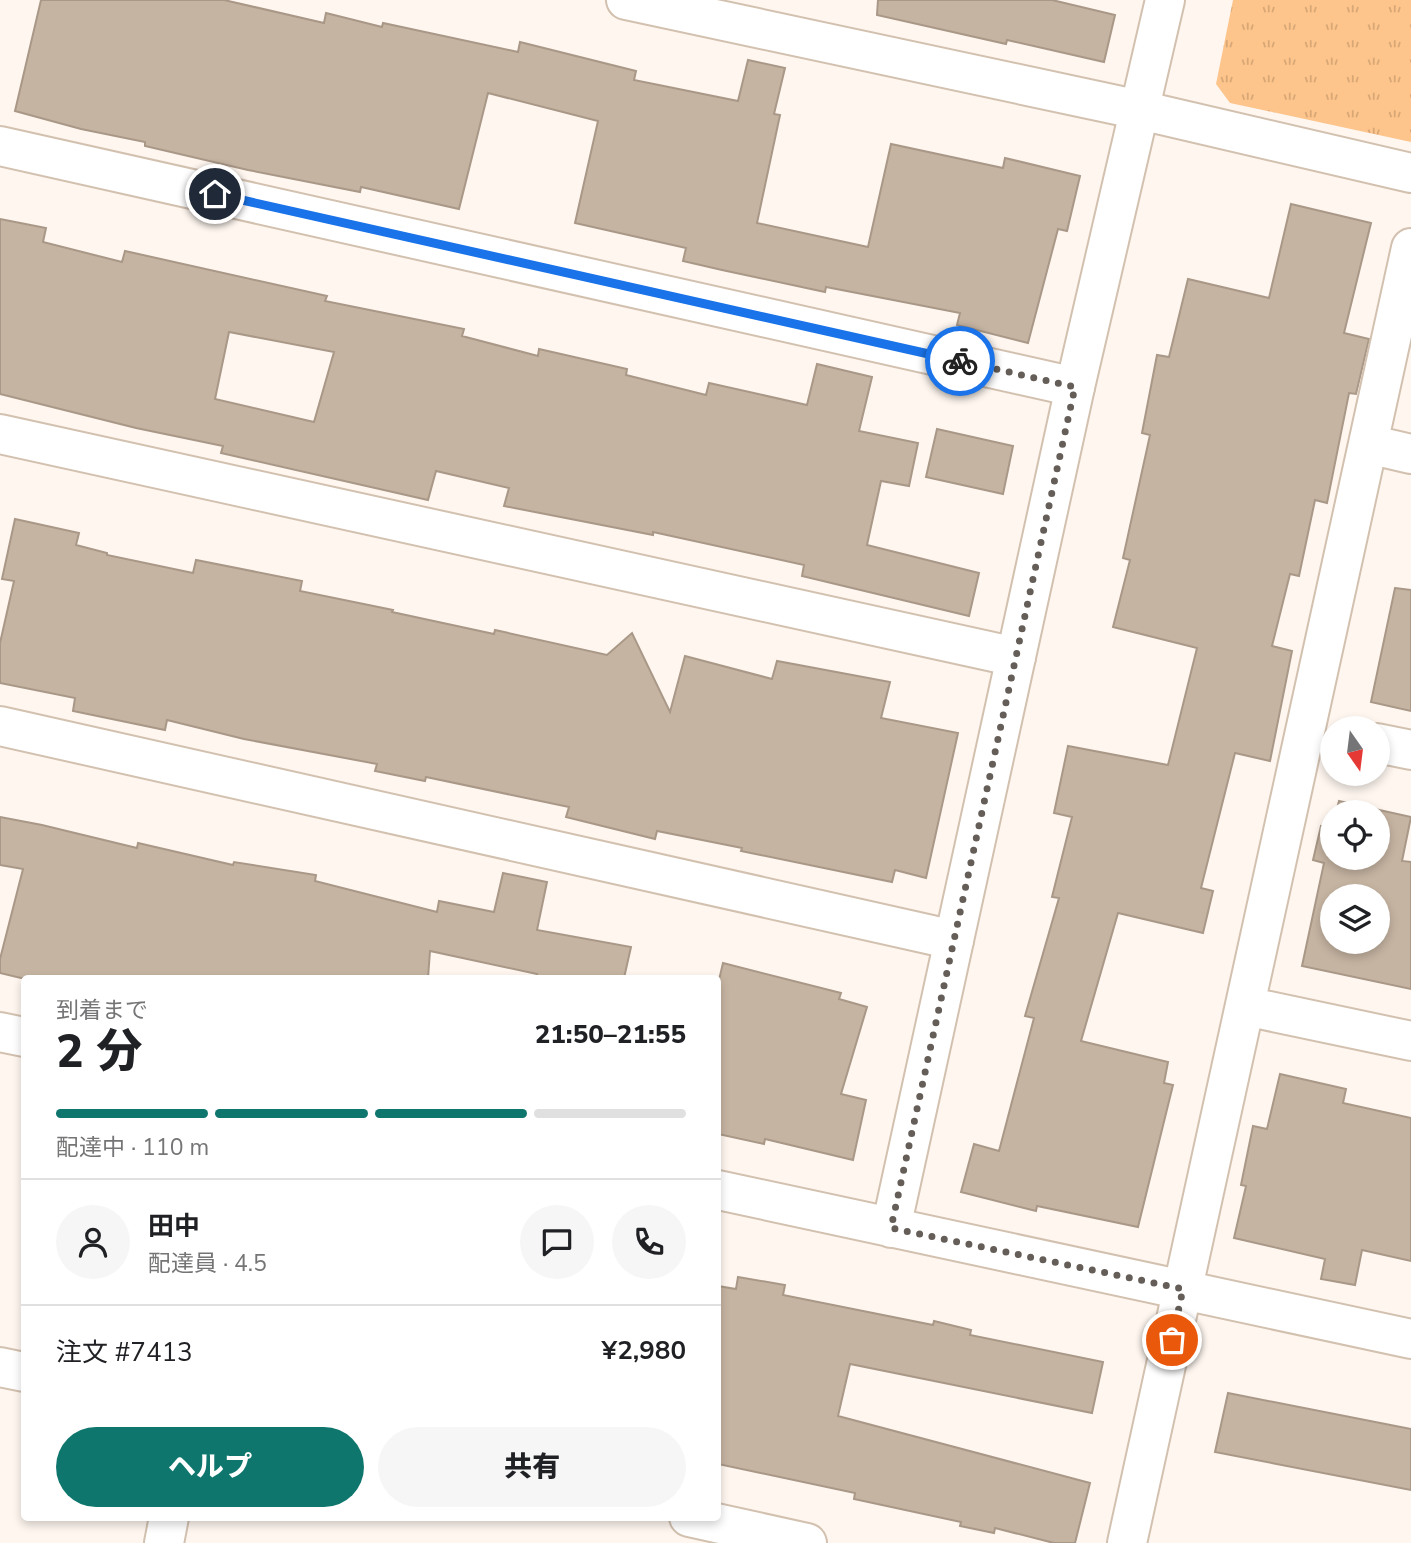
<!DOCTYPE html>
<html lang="ja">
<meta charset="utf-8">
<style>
body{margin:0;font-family:"Nunito Sans","Noto Sans JP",sans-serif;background:#f6f6f6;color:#202124;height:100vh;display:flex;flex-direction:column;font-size:26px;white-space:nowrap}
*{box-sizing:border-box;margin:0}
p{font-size:23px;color:#757577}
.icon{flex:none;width:38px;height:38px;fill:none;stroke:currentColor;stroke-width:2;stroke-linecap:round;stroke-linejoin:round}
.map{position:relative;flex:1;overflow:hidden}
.details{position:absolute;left:21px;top:975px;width:700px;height:546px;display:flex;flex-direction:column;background:#fff;border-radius:7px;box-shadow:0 4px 10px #0003}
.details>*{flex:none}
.needle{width:46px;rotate:166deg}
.tools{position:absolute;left:1320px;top:716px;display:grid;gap:14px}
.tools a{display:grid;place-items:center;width:70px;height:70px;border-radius:50%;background:#fff;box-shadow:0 4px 10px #0003;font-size:35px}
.pin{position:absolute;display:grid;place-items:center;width:60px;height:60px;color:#fff;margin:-30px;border:4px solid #fff;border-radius:50%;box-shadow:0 2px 7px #0007}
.courier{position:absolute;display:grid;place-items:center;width:70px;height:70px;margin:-35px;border:5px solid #1a73e8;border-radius:50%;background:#fff;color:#222;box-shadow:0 2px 9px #0007}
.overview em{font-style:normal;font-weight:800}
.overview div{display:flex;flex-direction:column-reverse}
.overview{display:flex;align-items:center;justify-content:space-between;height:119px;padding:0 35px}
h1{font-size:46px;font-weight:800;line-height:52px}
.bar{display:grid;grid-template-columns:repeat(4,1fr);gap:10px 7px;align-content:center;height:84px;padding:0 35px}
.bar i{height:9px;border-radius:5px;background:#e0e0e0}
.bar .selected{background:#0f766e}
.bar p{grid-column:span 4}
.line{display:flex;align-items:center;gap:18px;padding:0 35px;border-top:2px solid #e0e0e0}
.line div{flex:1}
.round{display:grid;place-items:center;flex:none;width:74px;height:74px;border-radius:37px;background:#f6f6f6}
.button{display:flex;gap:14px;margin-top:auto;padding:14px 35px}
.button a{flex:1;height:80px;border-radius:42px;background:#0f766e;color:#fff;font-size:28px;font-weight:800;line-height:80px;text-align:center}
.button a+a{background:#f6f6f6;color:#202124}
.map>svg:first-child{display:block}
.park{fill:url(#park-tufts)}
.building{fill:#c6b4a2;stroke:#a99887;stroke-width:2;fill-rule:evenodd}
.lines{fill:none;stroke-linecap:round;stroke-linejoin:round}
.minor-casing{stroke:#d3c1b0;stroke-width:42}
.tertiary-casing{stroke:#d3c1b0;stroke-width:42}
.minor{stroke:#fff;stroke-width:38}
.tertiary{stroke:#fff;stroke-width:38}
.done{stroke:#655e58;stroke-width:7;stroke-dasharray:0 12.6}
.route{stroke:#1a73e8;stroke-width:9}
</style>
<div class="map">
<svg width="1411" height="1543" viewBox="0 0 1411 1543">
<defs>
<pattern id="park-tufts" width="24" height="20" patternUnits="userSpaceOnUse" patternTransform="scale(1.75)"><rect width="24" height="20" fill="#fdc48b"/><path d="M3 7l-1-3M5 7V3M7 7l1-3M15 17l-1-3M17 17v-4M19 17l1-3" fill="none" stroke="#d8a776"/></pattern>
</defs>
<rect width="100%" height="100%" fill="#fef6ef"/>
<path class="park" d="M1233,0H1411V142L1230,103L1216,84Z"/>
<path class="building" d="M41,0H224L324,23L326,13L382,27L383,23L518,52L520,42L636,71L634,80L738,101L748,60L785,68L774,114L780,115L757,223L868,247L891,144L1003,168L1005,158L1080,176L1067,231L1058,229L1028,343L957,325L960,313L826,287L825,292L722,270L683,261L686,248L575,223L598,121L488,93L459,209L361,187L360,192L248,170L145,146V142L81,129L15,111Z
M878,0H1052L1115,15L1104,62L1007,40L1006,44L877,15Z
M1291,204L1371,223L1344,333L1369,339L1356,394L1349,393L1327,503L1315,500L1299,576L1290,574L1272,646L1292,651L1270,761L1235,753L1201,888L1213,891L1203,933L1118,913L1081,1041L1168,1062L1164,1083L1173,1085L1138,1227L1037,1206L1036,1211L961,1192L974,1144L999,1151L1034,1018L1025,1016L1059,898L1052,897L1072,817L1054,813L1068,746L1168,765L1197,648L1113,627L1130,560L1123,558L1150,435L1142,433L1157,355L1169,357L1188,279L1269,298Z
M0,219L46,228L43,242L122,262L125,251L327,296L325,301L464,329L462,336L538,356L539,349L627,369L626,375L706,395L709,383L807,405L817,364L872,377L859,431L918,443L909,486L881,481L867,545L979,573L969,616L802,576L804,565L653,532V535L504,506L509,488L436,471L428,500L221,453L223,446L136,428L0,394ZM229,332L334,352L314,422L215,399Z
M937,429L1013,446L1003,494L926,477Z
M15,519L79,533L76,545L107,553V555L193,573L196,560L302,581L300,591L393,610L392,612L494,634L495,630L607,655L632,633L670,712L685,656L772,679L777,661L890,682L881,718L958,733L926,878L895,870L892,882L741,851L742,848L657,831L655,839L566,817L569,807L426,777L425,781L375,771L377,764L244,739L167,720L165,730L73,711L75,698L0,683V643L14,581L2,579Z
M1395,588L1411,590V711L1371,702Z
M1339,801L1411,817L1402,861L1411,862V989L1302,966L1324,863L1313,860L1321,826L1332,828V858H1377V812H1336ZM1332,896H1377V942H1332Z
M0,817L42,825L137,848L138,843L233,865L234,862L316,875L315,881L437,912L439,901L494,912L503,873L547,882L537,930L631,947L624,978H536L537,974L430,951L428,978H21L0,973V959L23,869L0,865Z
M723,963L841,993L839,999L867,1007L841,1094L866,1100L853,1160L765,1139L764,1144L718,1134V984Z
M1280,1074L1346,1089L1343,1103L1411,1118V1261L1362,1250L1355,1285L1321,1279L1325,1259L1234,1238L1246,1186L1241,1185L1253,1126L1267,1129Z
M738,1277L785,1285L783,1295L933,1325L934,1321L971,1330L970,1335L1103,1362L1092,1413L850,1364L838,1416L1090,1483L1075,1543H1054L995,1528L994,1533L960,1526L961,1522L854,1499L855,1493L718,1464V1286L736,1289Z
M1228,1393L1411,1429V1490L1215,1452Z"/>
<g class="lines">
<defs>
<path id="minor" d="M626,0L1140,110L1411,173
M0,146L1075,387
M0,434L1016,657
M1368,444L1411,454
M0,726L954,940
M1377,743L1411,750
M1245,1006L1411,1041
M0,1367L24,1372
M689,1517L807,1543
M164,1543L169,1517
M1127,1543L1411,248"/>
<path id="tertiary" d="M0,1032L24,1037
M718,1190L1411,1339
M891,1228L1075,387L1165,0"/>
</defs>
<use href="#minor" class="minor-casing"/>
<use href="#tertiary" class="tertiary-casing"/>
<use href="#minor" class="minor"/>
<use href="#tertiary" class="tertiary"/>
</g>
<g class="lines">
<path class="done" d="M960,361L1075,387L891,1228L1183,1289L1172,1340"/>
<path class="route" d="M215,194L960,361"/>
</g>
</svg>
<div class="tools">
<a><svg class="needle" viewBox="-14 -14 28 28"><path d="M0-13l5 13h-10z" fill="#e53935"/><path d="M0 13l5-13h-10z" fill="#757577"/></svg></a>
<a><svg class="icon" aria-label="locate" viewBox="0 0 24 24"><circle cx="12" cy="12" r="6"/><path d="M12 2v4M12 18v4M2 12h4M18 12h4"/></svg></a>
<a><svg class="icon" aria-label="layers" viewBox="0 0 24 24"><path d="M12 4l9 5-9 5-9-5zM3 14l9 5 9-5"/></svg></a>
</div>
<div class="pin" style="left:1172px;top:1340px;background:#ea580c"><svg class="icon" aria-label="bag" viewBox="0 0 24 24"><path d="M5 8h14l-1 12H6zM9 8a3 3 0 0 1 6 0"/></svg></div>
<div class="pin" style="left:215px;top:194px;background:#1f2937"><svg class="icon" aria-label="home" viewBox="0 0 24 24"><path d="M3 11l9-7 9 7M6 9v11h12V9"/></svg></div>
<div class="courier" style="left:960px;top:361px"><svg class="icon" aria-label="bike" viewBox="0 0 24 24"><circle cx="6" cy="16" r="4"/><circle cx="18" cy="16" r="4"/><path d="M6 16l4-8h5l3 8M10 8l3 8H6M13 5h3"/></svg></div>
<section class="details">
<div class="overview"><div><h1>2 分</h1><p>到着まで</p></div><em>21:50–21:55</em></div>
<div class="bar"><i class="selected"></i><i class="selected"></i><i class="selected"></i><i></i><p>配達中 · 110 m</p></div>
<div class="line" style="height:126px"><a class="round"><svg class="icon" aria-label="person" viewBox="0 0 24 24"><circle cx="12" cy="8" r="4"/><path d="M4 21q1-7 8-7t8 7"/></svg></a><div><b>田中</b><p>配達員 · 4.5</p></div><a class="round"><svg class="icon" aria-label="chat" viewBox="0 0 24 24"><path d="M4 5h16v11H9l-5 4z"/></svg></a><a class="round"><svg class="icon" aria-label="phone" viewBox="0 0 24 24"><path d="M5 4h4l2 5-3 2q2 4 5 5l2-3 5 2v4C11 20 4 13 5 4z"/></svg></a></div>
<div class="line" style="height:91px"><div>注文 #7413</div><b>¥2,980</b></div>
<div class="button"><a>ヘルプ</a><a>共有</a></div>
</section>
</div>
